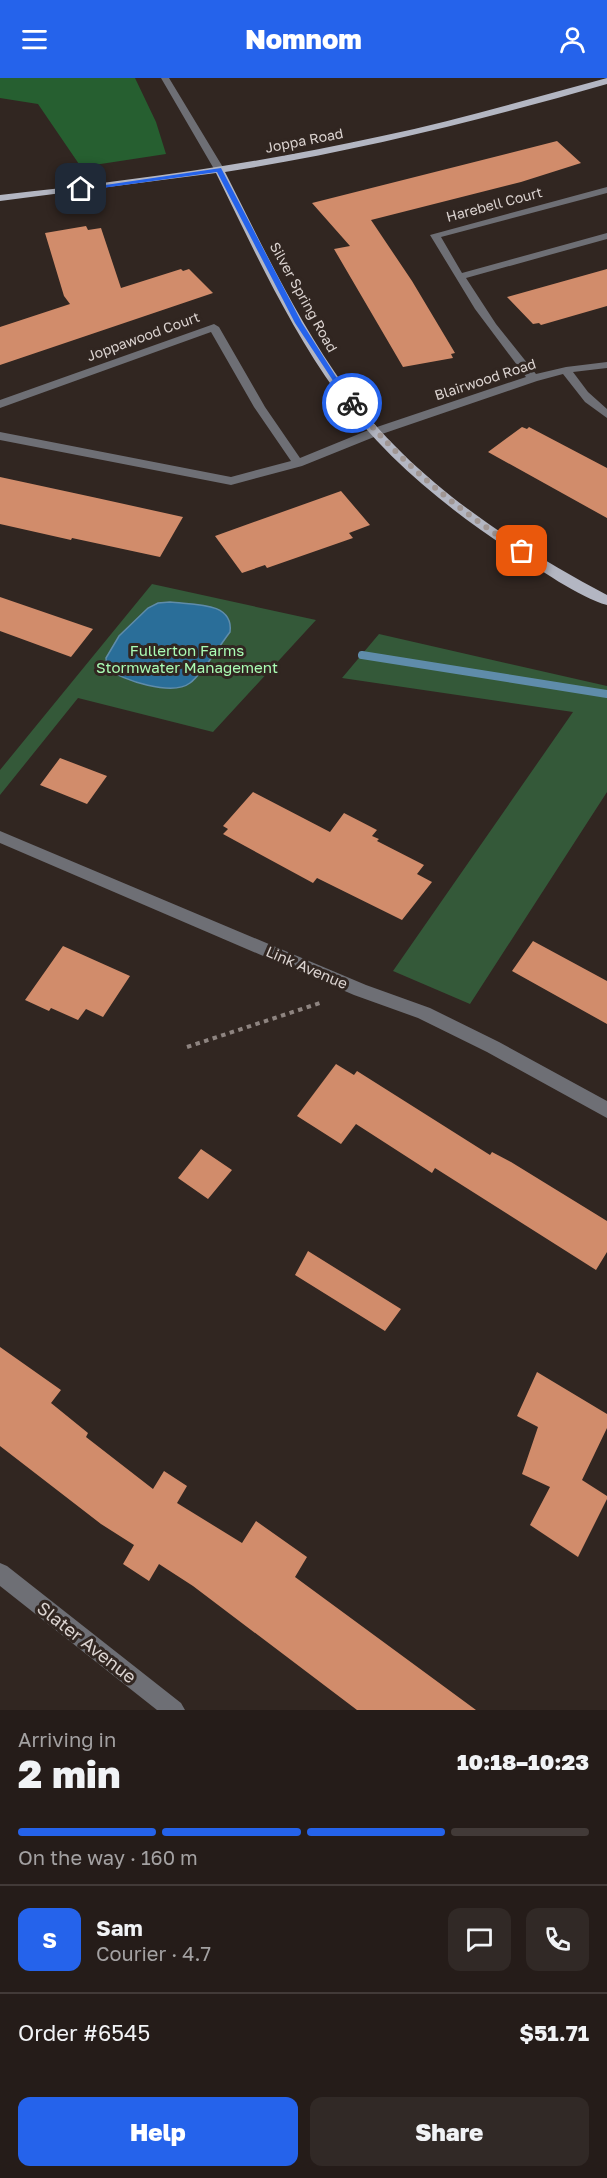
<!DOCTYPE html>
<meta charset="utf-8">
<style>
body{margin:0;font-family:"Golos Text",sans-serif;background:#312926;color:#f1f3f6;height:100vh;display:flex;flex-direction:column;font-size:22px;white-space:nowrap}
*{box-sizing:border-box;margin:0}
p{font-size:20px;color:#a3a1a2}
.icon{flex:none;width:33px;height:33px;fill:none;stroke:currentColor;stroke-width:2;stroke-linecap:round;stroke-linejoin:round}
.map{position:relative;height:1632px;overflow:hidden}
.side{display:flex;flex-direction:column;background:#251c19;flex:1}
.side>*{flex:none}
.pin{position:absolute;display:grid;place-items:center;width:51px;height:51px;color:#fff;margin:-26px;border-radius:12px;box-shadow:0 3px 9px #0006}
.courier{position:absolute;display:grid;place-items:center;width:60px;height:60px;margin:-30px;border:4px solid #2563eb;border-radius:50%;background:#fff;color:#222;box-shadow:0 2px 8px #0007}
.headline em{font-style:normal;font-weight:800}
.headline div{display:flex;flex-direction:column-reverse}
.headline{display:flex;align-items:center;justify-content:space-between;height:102px;padding:0 18px}
h1{font-size:39px;font-weight:800;line-height:45px}
.bar{display:grid;grid-template-columns:repeat(4,1fr);gap:9px 6px;align-content:center;height:72px;padding:0 18px}
.bar i{height:8px;border-radius:4px;background:#423a38}
.bar .on{background:#2563eb}
.bar p{grid-column:span 4}
.line{display:flex;align-items:center;gap:15px;padding:0 18px;border-top:2px solid #423a38}
.line div{flex:1}
.round{display:grid;place-items:center;flex:none;width:63px;height:63px;border-radius:12px;background:#312926}
.cta{display:flex;gap:12px;margin-top:auto;padding:12px 18px}
.cta a{flex:1;height:69px;border-radius:12px;background:#2563eb;color:#fff;font-size:24px;font-weight:800;line-height:69px;text-align:center}
.cta a+a{background:#312926;color:#f1f3f6}
header{display:flex;justify-content:space-between;align-items:center;height:78px;padding:0 18px;background:#2563eb;color:#fff;font-size:27px;font-weight:800}
.map>svg:first-child{display:block}
.green{fill:#345939}
.forest{fill:#265f30}
.water{fill:#2a6e99;stroke:#5f8caa;stroke-width:1.5}
.lines{fill:none;stroke-linecap:round;stroke-linejoin:round}
.stream{stroke:#5f8caa;stroke-width:8}
.building{fill:#d18c6b}
.path{stroke:#8e8480;stroke-width:4;stroke-dasharray:4.5 4.5;stroke-linecap:butt}
.minor{fill:#6e6f75;fill-rule:evenodd}
.major{fill:#b3b6c2;fill-rule:evenodd}
.route{fill:#2563eb}
.done{stroke:#a09693;stroke-width:6;stroke-dasharray:0 10.8}
.labels{text-anchor:middle;dominant-baseline:central;stroke-width:6;stroke-linejoin:round;paint-order:stroke}
.far-street-label{font-size:14px;fill:#dbd3d0;stroke:#312621}
.park-label{font-size:15px;fill:#aafcb4;stroke:#312621}
.street-label{font-size:15px;fill:#dbd3d0;stroke:#312621}
.near-street-label{font-size:18px;fill:#dbd3d0;stroke:#312621}
</style>
<header><svg class="icon" aria-label="menu" viewBox="0 0 24 24"><path d="M4 6h16M4 12h16M4 18h16"/></svg>Nomnom<svg class="icon" aria-label="person" viewBox="0 0 24 24"><circle cx="12" cy="8" r="4"/><path d="M4 21q1-7 8-7t8 7"/></svg></header>
<div class="map">
<svg width="607" height="1632" viewBox="0 0 607 1632">
<rect width="100%" height="100%" fill="#312621"/>
<path class="green" d="M152,506L316,542L213,654L78,620L0,717V692Z
M379,556L607,608V714L470,926L393,893L573,634L342,600Z"/>
<path class="forest" d="M0,0H135L156,44L166,76L81,89L38,26L0,20Z"/>
<path class="water" d="M170,524C192,527 234,523 230,554C220,567 202,596 190,605C173,618 122,603 107,590L106,580L119,558L148,530L158,525Z"/>
<g class="lines">
<path class="stream" d="M362,577L607,616"/>
</g>
<path class="building" d="M557,63L581,85L521,104L371,142L412,203L455,275L451,276L453,280L403,289L334,171L350,168L312,125Z
M86,148L88,152L101,150L121,210L181,191L183,193L189,191L213,215L0,287V249L70,226L64,218L45,155Z
M607,191V228L541,247L539,245L533,246L507,219Z
M522,349L527,351L529,349L607,390V440L488,374Z
M0,399L97,420L183,439L160,479L72,460L71,462L0,446Z
M341,413L370,447L349,455L353,460L267,490L265,487L242,495L215,458Z
M0,519L93,551L71,579L0,553Z
M60,680L107,698L87,726L40,707Z
M253,714L330,754L344,735L377,752L372,758L379,761L377,763L424,787L417,796L432,804L402,842L317,800L313,805L223,756L228,751L223,748Z
M533,863L607,903V946L512,893Z
M63,868L130,898L103,939L86,931L78,942L51,930L49,933L25,922Z
M336,986L354,997L357,993L490,1077L492,1074L511,1084L607,1143V1174L596,1192L435,1090L432,1095L356,1046L341,1066L297,1038Z
M201,1071L232,1092L208,1121L178,1100Z
M308,1173L401,1231L385,1253L295,1197Z
M0,1269L61,1312L51,1325L88,1355L86,1359L153,1411L164,1393L187,1408L177,1425L242,1465L256,1443L307,1479L295,1499L476,1632H357L193,1508L159,1486L149,1503L123,1486L134,1467L101,1446L0,1368Z
M537,1294L607,1336V1350L582,1402L607,1418V1421L578,1479L530,1447L550,1409L522,1396L538,1349L517,1338Z"/>
<g class="lines">
<path class="path" d="M187,969L323,924"/>
<path class="minor" d="M161,0H169L224,91L222,93L214,91Z
M607,109V115L441,159L462,195L607,155V161L466,200L496,246L536,296L566,289L607,284V290L573,294L588,314L607,331V340L585,324L563,296L537,303L379,357L302,388L231,407L0,362V354L231,399L291,383L254,329L211,254L0,330V322L214,246L219,249L265,329L300,380L371,351L526,299L475,231L430,157Z
M0,753L366,907L430,930L499,964L607,1023V1040L487,974L418,940L354,917L0,765Z
M0,1485L7,1488L181,1625L185,1632H157L0,1508Z"/>
<path class="major" d="M607,0V6C482,42 354,74 225,94C262,167 297,242 345,309C411,401 509,465 607,517V527C580,520 536,489 512,473C446,430 384,379 337,315C288,247 253,170 216,95L0,123V117C129,103 256,86 382,58C458,42 532,20 607,0Z"/>
</g>
<path class="route" d="M221,90L302,245L354,327H349L295,245L217,94L81,113L78,111Z"/>
<g class="lines">
<path class="done" d="M352,325C400,384 458,433 522,473"/>
</g>
<g class="labels">
<g class="far-street-label">
<text transform="translate(304 62) rotate(-11)">Joppa Road</text>
<text transform="translate(494 126) rotate(-15)">Harebell Court</text>
<text transform="translate(304 219) rotate(61)">Silver Spring Road</text>
<text transform="translate(143 258) rotate(-20)">Joppawood Court</text>
<text transform="translate(485 301) rotate(-18)">Blairwood Road</text>
</g>
<g class="park-label">
<text x="187" y="572">Fullerton Farms<tspan x="187" dy="17">Stormwater Management</tspan></text>
</g>
<g class="street-label">
<text transform="translate(307 889) rotate(23)">Link Avenue</text>
</g>
<g class="near-street-label">
<text transform="translate(87 1564) rotate(38)">Slater Avenue</text>
</g>
</g>
</svg>
<div class="pin" style="left:522px;top:473px;background:#ea580c"><svg class="icon" aria-label="bag" viewBox="0 0 24 24"><path d="M5 8h14l-1 12H6zM9 8a3 3 0 0 1 6 0"/></svg></div>
<div class="pin" style="left:81px;top:111px;background:#1f2937"><svg class="icon" aria-label="home" viewBox="0 0 24 24"><path d="M3 11l9-7 9 7M6 9v11h12V9"/></svg></div>
<div class="courier" style="left:352px;top:325px"><svg class="icon" aria-label="bike" viewBox="0 0 24 24"><circle cx="6" cy="16" r="4"/><circle cx="18" cy="16" r="4"/><path d="M6 16l4-8h5l3 8M10 8l3 8H6M13 5h3"/></svg></div>
</div>
<section class="side">
<div class="headline"><div><h1>2 min</h1><p>Arriving in</p></div><em>10:18–10:23</em></div>
<div class="bar"><i class="on"></i><i class="on"></i><i class="on"></i><i></i><p>On the way · 160 m</p></div>
<div class="line" style="height:108px"><b class="round" style="background:#2563eb;color:#fff">S</b><div><b>Sam</b><p>Courier · 4.7</p></div><a class="round"><svg class="icon" aria-label="chat" viewBox="0 0 24 24"><path d="M4 5h16v11H9l-5 4z"/></svg></a><a class="round"><svg class="icon" aria-label="phone" viewBox="0 0 24 24"><path d="M5 4h4l2 5-3 2q2 4 5 5l2-3 5 2v4C11 20 4 13 5 4z"/></svg></a></div>
<div class="line" style="height:78px"><div>Order #6545</div><b>$51.71</b></div>
<div class="cta"><a>Help</a><a>Share</a></div>
</section>
